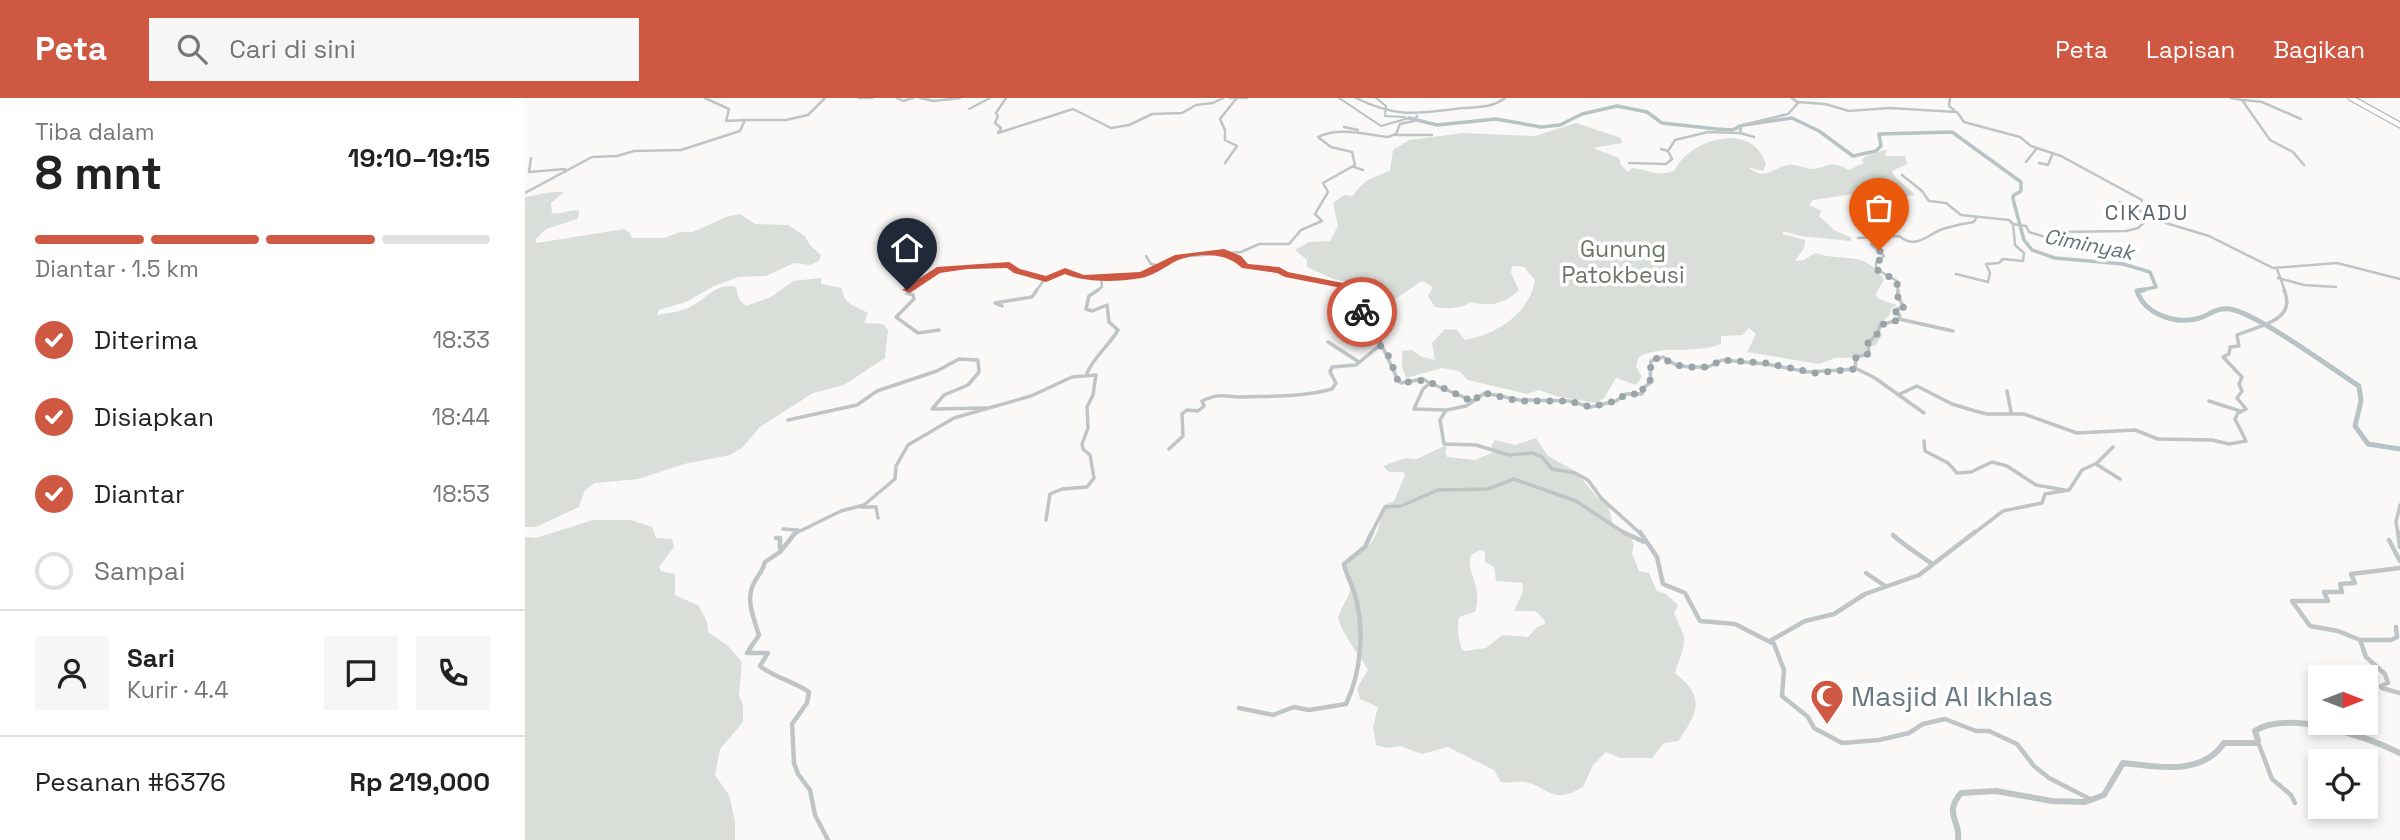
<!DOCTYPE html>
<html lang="id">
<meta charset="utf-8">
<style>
body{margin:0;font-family:"Space Grotesk",sans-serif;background:#f6f6f6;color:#222;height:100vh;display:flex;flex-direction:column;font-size:26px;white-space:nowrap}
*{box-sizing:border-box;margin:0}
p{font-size:23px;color:#767676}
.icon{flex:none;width:38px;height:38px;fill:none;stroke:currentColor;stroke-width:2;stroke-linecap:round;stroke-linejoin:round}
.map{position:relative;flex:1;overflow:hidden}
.sheet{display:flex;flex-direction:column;background:#fff;width:525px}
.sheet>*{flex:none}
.needle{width:46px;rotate:90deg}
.buttons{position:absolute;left:1783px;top:567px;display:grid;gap:14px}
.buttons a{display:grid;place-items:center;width:70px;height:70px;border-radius:0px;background:#fff;box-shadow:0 4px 10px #0003;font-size:35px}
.pin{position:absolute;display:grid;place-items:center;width:60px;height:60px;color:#fff;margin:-72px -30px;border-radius:50% 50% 50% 0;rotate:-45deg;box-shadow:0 0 7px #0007}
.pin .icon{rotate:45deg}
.courier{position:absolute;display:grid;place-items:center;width:70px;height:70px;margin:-35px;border:5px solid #cf5842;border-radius:50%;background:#fff;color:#222;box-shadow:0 2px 9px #0007}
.headline em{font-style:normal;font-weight:700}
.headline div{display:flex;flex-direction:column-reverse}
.headline{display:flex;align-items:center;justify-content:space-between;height:119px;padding:0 35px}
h1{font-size:46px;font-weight:700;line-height:52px}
.bar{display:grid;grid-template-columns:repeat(4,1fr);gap:10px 7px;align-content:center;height:84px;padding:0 35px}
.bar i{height:9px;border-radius:5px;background:#e0e0e0}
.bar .on{background:#cf5842}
.bar p{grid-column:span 4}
.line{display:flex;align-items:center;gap:18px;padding:0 35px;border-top:2px solid #e0e0e0}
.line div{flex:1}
.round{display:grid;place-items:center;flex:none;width:74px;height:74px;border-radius:0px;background:#f6f6f6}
ol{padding:0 35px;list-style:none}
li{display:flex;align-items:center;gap:21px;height:77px}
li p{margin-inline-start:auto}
li .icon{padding:7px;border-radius:50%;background:#cf5842;color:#fff;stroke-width:4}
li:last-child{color:#767676}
li i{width:38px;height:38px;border:4px solid #e0e0e0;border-radius:50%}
header{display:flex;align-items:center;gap:42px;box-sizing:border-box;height:98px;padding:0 35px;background:#cf5842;color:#fff}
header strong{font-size:33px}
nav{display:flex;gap:38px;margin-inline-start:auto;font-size:24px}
.search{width:490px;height:63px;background:#f6f6f6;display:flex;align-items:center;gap:18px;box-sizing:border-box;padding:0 24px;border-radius:0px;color:#767676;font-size:26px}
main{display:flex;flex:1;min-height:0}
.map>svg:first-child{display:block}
.green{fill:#daded8;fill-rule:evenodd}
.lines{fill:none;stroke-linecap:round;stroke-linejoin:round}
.stream{stroke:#b8c3c6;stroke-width:2}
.river-far1{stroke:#b8c3c6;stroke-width:3.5}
.river{stroke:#b8c3c6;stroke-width:5}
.secondary-casing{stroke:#b2b8bc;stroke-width:7}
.minor-far2{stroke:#bfc4c7;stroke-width:2.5}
.minor-far1{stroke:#bfc4c7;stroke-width:3.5}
.minor{stroke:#bfc4c7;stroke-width:4.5}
.tertiary{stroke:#bfc4c7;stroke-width:6}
.secondary{stroke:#fff;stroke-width:4.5}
.route{fill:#cf5842}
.done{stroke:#9aa4a9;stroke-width:7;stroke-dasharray:0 12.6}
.labels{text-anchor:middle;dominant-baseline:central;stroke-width:7;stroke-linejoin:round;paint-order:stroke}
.far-quarter-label{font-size:21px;letter-spacing:2px;fill:#59656b;stroke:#fff}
.far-water-label{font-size:21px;font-style:italic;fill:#637579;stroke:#fff}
.park-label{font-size:23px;fill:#6b7866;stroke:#fff}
.near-poi-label{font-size:28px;fill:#67777f;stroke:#fff;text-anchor:start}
</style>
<header>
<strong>Peta</strong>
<div class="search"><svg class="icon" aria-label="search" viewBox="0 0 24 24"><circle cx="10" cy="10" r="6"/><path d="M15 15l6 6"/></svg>Cari di sini</div>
<nav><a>Peta</a><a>Lapisan</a><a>Bagikan</a></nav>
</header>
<main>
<section class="sheet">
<div class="headline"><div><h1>8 mnt</h1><p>Tiba dalam</p></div><em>19:10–19:15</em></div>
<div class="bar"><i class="on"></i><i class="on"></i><i class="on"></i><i></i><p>Diantar · 1.5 km</p></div>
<ol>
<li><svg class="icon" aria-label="check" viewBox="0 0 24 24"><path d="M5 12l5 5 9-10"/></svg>Diterima<p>18:33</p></li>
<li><svg class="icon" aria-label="check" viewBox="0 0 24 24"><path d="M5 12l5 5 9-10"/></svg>Disiapkan<p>18:44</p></li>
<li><svg class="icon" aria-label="check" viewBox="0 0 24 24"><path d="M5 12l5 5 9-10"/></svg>Diantar<p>18:53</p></li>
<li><i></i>Sampai</li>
</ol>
<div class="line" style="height:126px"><a class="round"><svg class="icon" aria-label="person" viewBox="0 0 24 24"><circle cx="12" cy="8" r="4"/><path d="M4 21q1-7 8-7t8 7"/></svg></a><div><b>Sari</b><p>Kurir · 4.4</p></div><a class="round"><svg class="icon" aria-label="chat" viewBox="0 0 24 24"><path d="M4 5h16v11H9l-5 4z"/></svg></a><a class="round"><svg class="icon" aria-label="phone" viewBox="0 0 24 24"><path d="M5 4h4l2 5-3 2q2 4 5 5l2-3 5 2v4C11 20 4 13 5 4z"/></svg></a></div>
<div class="line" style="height:91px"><div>Pesanan #6376</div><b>Rp 219,000</b></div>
</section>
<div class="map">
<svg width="1875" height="742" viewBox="0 0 1875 742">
<rect width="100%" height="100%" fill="#faf9f8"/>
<path class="green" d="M1051,25L1096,40L1097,45L1068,50L1094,60L1096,67L1103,74L1107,70C1124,72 1133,80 1150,72C1164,41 1229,22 1241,67L1238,73L1223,69C1241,84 1247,69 1264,67C1272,66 1279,71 1287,71C1306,69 1302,61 1324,72L1339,65L1337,63L1339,59L1362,51L1360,58H1380L1382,66L1367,73C1371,84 1383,88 1390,97L1365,101L1328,96L1288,102L1284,107L1297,113L1294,118L1309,132L1327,140L1325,143L1275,138L1258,133V136L1280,142L1279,150L1270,163L1279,162L1290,155C1321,165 1339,151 1359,182L1350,197L1354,201L1372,207L1366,210L1365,216L1353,228L1357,237L1351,247L1343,250L1340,259L1310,260L1294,266L1222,254L1231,236L1224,230L1217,237L1196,238V246C1168,257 1136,246 1114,259L1111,268L1117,279L1111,287L1091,280L1079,300L1070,305L1031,298L1014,292L1002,296L943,282L934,273L917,270L881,280L877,269V253L887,252L897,259L910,262L907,245L920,231L932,232L940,242C971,237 1005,215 1010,182L999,169L987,168L986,175L994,192C979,206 966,209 946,204C934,211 924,211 910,209L903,198L908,189L897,183L867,203L847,183L835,181L823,184L808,181L782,169V162L770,152L784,144L805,143L813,128L808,105L819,97L828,98C837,83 849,78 865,73L868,52L884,42L938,35L1010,38Z
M28,94H39L26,105L27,115C37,118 44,110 54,113V117L52,121L21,131L10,142L12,145L99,131L104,134L107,140H139L155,134H168L201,119L215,116L230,126L263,127L280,138L285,147L296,157L294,163L285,167L269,165L241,178L213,179L189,188L161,204L134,212L132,217C143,215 155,214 165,209C181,201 192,184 211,189L214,201L221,208L246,199L268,183L296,180V186L317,190C318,207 331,208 343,215L339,225L358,226L363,232L360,260L319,287L288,295L235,329L217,350L205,357L159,366L113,381L70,385L60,392L54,409L11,429H0V99Z
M1011,340L1023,358L1050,373L1073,400L1083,407C1088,423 1086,434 1106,439L1109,448L1107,455L1114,473L1124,475L1132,493L1141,496L1153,507L1149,515L1159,538V547L1150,575C1181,599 1173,615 1153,643L1139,645L1127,660H1095L1081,654L1068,667L1058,689C1026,708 1024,688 999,684C991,683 984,686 976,684L969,672L923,649L897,656L875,648L861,650L851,647L848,629L853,609L835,601L832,590L843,572C833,554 819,540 813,520C823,491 830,503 820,467C836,455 848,449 854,428C856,419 856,413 861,406L869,403L880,377L878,374H864L858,368L881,360L892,361L919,348L922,349L920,355L922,359L950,362L969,354L966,348L970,342L990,347ZM955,452L960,454V464L969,469L971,483L997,485L998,494L989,513H1010L1019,521L1020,526L1012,529L1003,539L977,537L961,550L939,553C933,548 932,528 934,519L950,514C959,489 940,474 946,457Z
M68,422H106L127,429L131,440L147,441L149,449L134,469L136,473L150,476V497L174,508L182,524L183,534L203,548L217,564L214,598L218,607V624L195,651L190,677L204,697L210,723V742H0V439L11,440Z"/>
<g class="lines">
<path class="stream" d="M814,0L856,28L884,20
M851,0L861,8L860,18L880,19
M444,11L465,0"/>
<path class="river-far1" d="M884,20L912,27L971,21L1016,29L1035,27L1057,16L1092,8L1122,14L1137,25L1192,31L1207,32L1219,27L1267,20L1294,33L1328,58L1351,53L1356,48L1354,36L1427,34L1496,84V93L1488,98V101L1499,142L1507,152L1530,160L1598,166L1625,174L1631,189L1612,193"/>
<path class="river" d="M1619,192L1612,193C1620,217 1652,227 1675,220C1686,216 1693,209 1705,211C1733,216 1806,270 1834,288L1836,303L1830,328L1843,346L1875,351"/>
<defs>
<path id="secondary" d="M1826,0L1875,27"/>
</defs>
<use href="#secondary" class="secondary-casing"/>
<path class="minor-far2" d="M334,0H347
M372,0L378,3L388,0
M395,0L409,3L435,0
M481,0L471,15L473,18L470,25L476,30L473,35L548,11L586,30L604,27L627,16L657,15L671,7L688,5L698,0
M705,0H722
M831,0C873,21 894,15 938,10C954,9 967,10 980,0
M1267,0L1272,4L1300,6L1324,13L1364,10L1432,14L1439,24L1495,39L1506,48L1536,58L1617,102L1613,111L1624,120L1684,138L1748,170L1812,165L1875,181
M1425,0L1424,8L1429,12
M1706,0L1717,2L1745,42L1768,54L1779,67
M1719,2L1737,4L1776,21
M220,22H261L283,17L300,0
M1213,28L1263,16L1273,5
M819,29L833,32
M1215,35L1229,39
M871,37H907
M1136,51L1143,53
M6,60L4,74L40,71
M1501,64L1512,50
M700,65L712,48L700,42V32L695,21L711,1
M1104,65L1141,66L1147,61L1143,53L1150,42L1183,34L1215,35L1216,30L1213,28
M1514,65L1523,67L1528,55
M829,69L838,72
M1377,77L1397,93L1404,103L1421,105L1436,117L1484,122L1488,126L1501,128L1504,134L1527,141L1530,140V134L1601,133L1613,130L1624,120
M0,95L67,59L92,58L109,53L156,52L215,33L220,22L201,23L204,11L180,0
M1595,104L1613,111
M1333,140L1374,138C1390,151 1400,139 1415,132C1425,128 1438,126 1449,124L1451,120
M1352,141L1346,146L1359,158L1351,165V171L1372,183L1373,193
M700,154L721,169L754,172L760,176L830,190L833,193
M621,158L626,166L631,167
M1752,171L1760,193
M1431,176L1463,184L1465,175L1461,166L1474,165L1478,161L1498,163L1499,155L1490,147L1488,126
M577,179L617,177L653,159L716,154L734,146H764L776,132L797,123L790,116L803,94L798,85L830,67L827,54L806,49L793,39C815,28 842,37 863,39L871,36L875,26L889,23L892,18
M1753,180L1779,187L1811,189
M382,193L383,189L402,181L412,172L484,167L492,173L519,181L541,172L543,176L561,180L576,179L577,189L571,193
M511,193L519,182"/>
<path class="minor-far1" d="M383,192L382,195L388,197L389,201L371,219L393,235L414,232
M831,192L835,196L828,203L829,208L841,217L859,218L845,232L852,237L873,282L876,285L898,281L905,285L898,291L889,311L921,312L915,322L919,346L951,347L984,357L1007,355L1016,358L1027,371L1050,375L1063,382L1076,400L1116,436
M477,208L470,205L507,199L512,192
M1374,221L1428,233
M803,244L834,264
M1330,271L1331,259L1344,256L1343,245L1353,235L1355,227L1373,222L1375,218L1369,212L1379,209L1373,199V192
M562,275C571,256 583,249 593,232L584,224L582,207L567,213L561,211L564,198L573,192
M905,285L948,303
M1482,293L1486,314
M1375,296L1392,288L1427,306L1450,313L1462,316H1499L1552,335L1610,332L1633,341L1687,342L1704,346L1721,343L1710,321L1713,315L1721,311L1712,300L1717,293L1714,286L1717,279L1698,259L1704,256L1705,249L1714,248L1712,237C1734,228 1773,222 1759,192
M1684,303L1715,313
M922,312L941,308L960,295L994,302L1044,303L1066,309L1091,303L1101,296H1117L1118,290L1125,285L1126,263L1138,259L1151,267L1164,269H1183L1197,262L1241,266L1283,274L1332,271L1350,280L1399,315
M263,322L332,307L352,293L412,273L434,261L453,262L454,274L443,287L419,297L407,311L462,310
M1399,343L1400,353L1423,365L1432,375L1446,374L1467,364L1482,368L1511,387L1539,392
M644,351L658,338L657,316L662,312L673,313L679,308L677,303C697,294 699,299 719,299C750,298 778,299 807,291L811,285L805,274L807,269L831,267L854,248
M1571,366L1595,381
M336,409H351L353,420
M258,431L273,432
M269,436L316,413L339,407L370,381L371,368L383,347L429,320L506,298L547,279L571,277L568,297L562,309L563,330L557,346L558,351L565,357L569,380L562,389L537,391L525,396L521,422
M846,436L860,409L876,408L913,392L963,391L989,381L1051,403L1101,436
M1448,436L1478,413L1517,405L1520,396L1544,392L1557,372L1572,365L1588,349
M1873,436L1871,424L1875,407"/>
<path class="minor" d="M271,434L255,454L240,464C238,473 233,477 229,485C220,501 229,521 234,537L222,555H243L235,568C250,580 268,583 284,594L282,605L267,626L269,665L273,676L285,692L290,717L303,742
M1098,434L1119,444
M1115,434L1132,459L1138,486L1160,495L1175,523L1210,526L1249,546L1259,572L1257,598L1283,619L1289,630L1317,645L1354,642L1384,635L1398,626L1420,621L1451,633H1464L1492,646L1509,668L1524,680L1565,701
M1873,434L1875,449
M1368,437C1381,449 1394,456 1407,466
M251,440H255V451
M1864,442L1875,463
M1875,470L1826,476L1830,485L1815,486L1817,494H1799L1803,503H1767L1785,528L1813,533L1835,542L1841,559L1860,576L1863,585L1856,588L1857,590L1875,595
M1341,475L1360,488
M1835,542H1866L1872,539L1871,529
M1245,543L1280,523L1309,516L1340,496L1394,477L1450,434
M714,610L748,617L769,609L784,612L821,606C836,575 840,531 830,497C827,486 821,477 819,466L840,449L847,434
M1733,644L1747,681L1766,697L1770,705"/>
<path class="tertiary" d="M1433,742C1436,723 1418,716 1436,695L1471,693L1527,703L1560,704L1579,697L1598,665C1632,669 1677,678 1699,645H1731L1733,642L1730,633C1764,611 1842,639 1875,655"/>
<use href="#secondary" class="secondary"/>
</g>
<path class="route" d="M699,151L716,158L723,166L754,169L763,174L833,188L840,196L833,205L842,214L834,216L823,205L830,196L827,192L760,179L752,175L717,170C702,154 671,154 651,163C640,169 628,178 616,180C591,184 563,185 540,176L521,184L489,175L482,170L442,171L415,175L385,195L377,192L412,169L484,164L495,171L521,178L540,170L559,177L615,174L650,157Z"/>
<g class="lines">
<path class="done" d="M837,214L845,218H859L845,232L852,237C855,254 862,252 866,263C870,273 867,277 876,285L900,282L949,304L954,297L960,295L994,303H1044L1066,309L1091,303L1101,296H1117L1118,290L1125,285L1126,263L1135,259L1151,267L1164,269H1183L1197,262L1241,265L1290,275L1329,271L1331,259L1344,256L1343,245L1353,235L1356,227L1373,222L1375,218L1369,212L1379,209L1373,199L1372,183L1351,171V165L1359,158L1354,152"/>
</g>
<defs>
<symbol id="mosque-pin" viewBox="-11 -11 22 30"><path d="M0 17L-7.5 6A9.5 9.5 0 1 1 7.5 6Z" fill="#cf5842" stroke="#fff"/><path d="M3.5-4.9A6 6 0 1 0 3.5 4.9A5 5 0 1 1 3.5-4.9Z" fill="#fff"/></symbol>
</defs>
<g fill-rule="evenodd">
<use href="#mosque-pin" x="1283" y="579" width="38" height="52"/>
</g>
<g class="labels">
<g class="far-quarter-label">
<text x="1622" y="114">CIKADU</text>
</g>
<g class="far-water-label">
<text transform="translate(1564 146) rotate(11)">Ciminyak</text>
</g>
<g class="park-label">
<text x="1098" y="151">Gunung<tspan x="1098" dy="26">Patokbeusi</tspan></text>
</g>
<g class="near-poi-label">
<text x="1326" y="598">Masjid Al Ikhlas</text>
</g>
</g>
</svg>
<div class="buttons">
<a><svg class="needle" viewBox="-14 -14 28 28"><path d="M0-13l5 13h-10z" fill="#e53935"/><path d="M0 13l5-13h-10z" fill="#767676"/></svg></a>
<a><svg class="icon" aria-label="locate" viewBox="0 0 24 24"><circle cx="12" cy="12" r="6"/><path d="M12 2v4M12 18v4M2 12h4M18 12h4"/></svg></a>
</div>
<div class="pin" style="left:1354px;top:152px;background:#ea580c"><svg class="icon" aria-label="bag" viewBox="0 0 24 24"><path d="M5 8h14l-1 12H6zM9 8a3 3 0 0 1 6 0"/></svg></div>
<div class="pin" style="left:382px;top:192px;background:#1f2937"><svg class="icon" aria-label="home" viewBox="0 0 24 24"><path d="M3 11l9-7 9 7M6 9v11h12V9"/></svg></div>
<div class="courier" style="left:837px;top:214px"><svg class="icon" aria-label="bike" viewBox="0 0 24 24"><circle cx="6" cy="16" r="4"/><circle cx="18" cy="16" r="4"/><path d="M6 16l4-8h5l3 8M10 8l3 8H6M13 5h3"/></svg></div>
</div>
</main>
